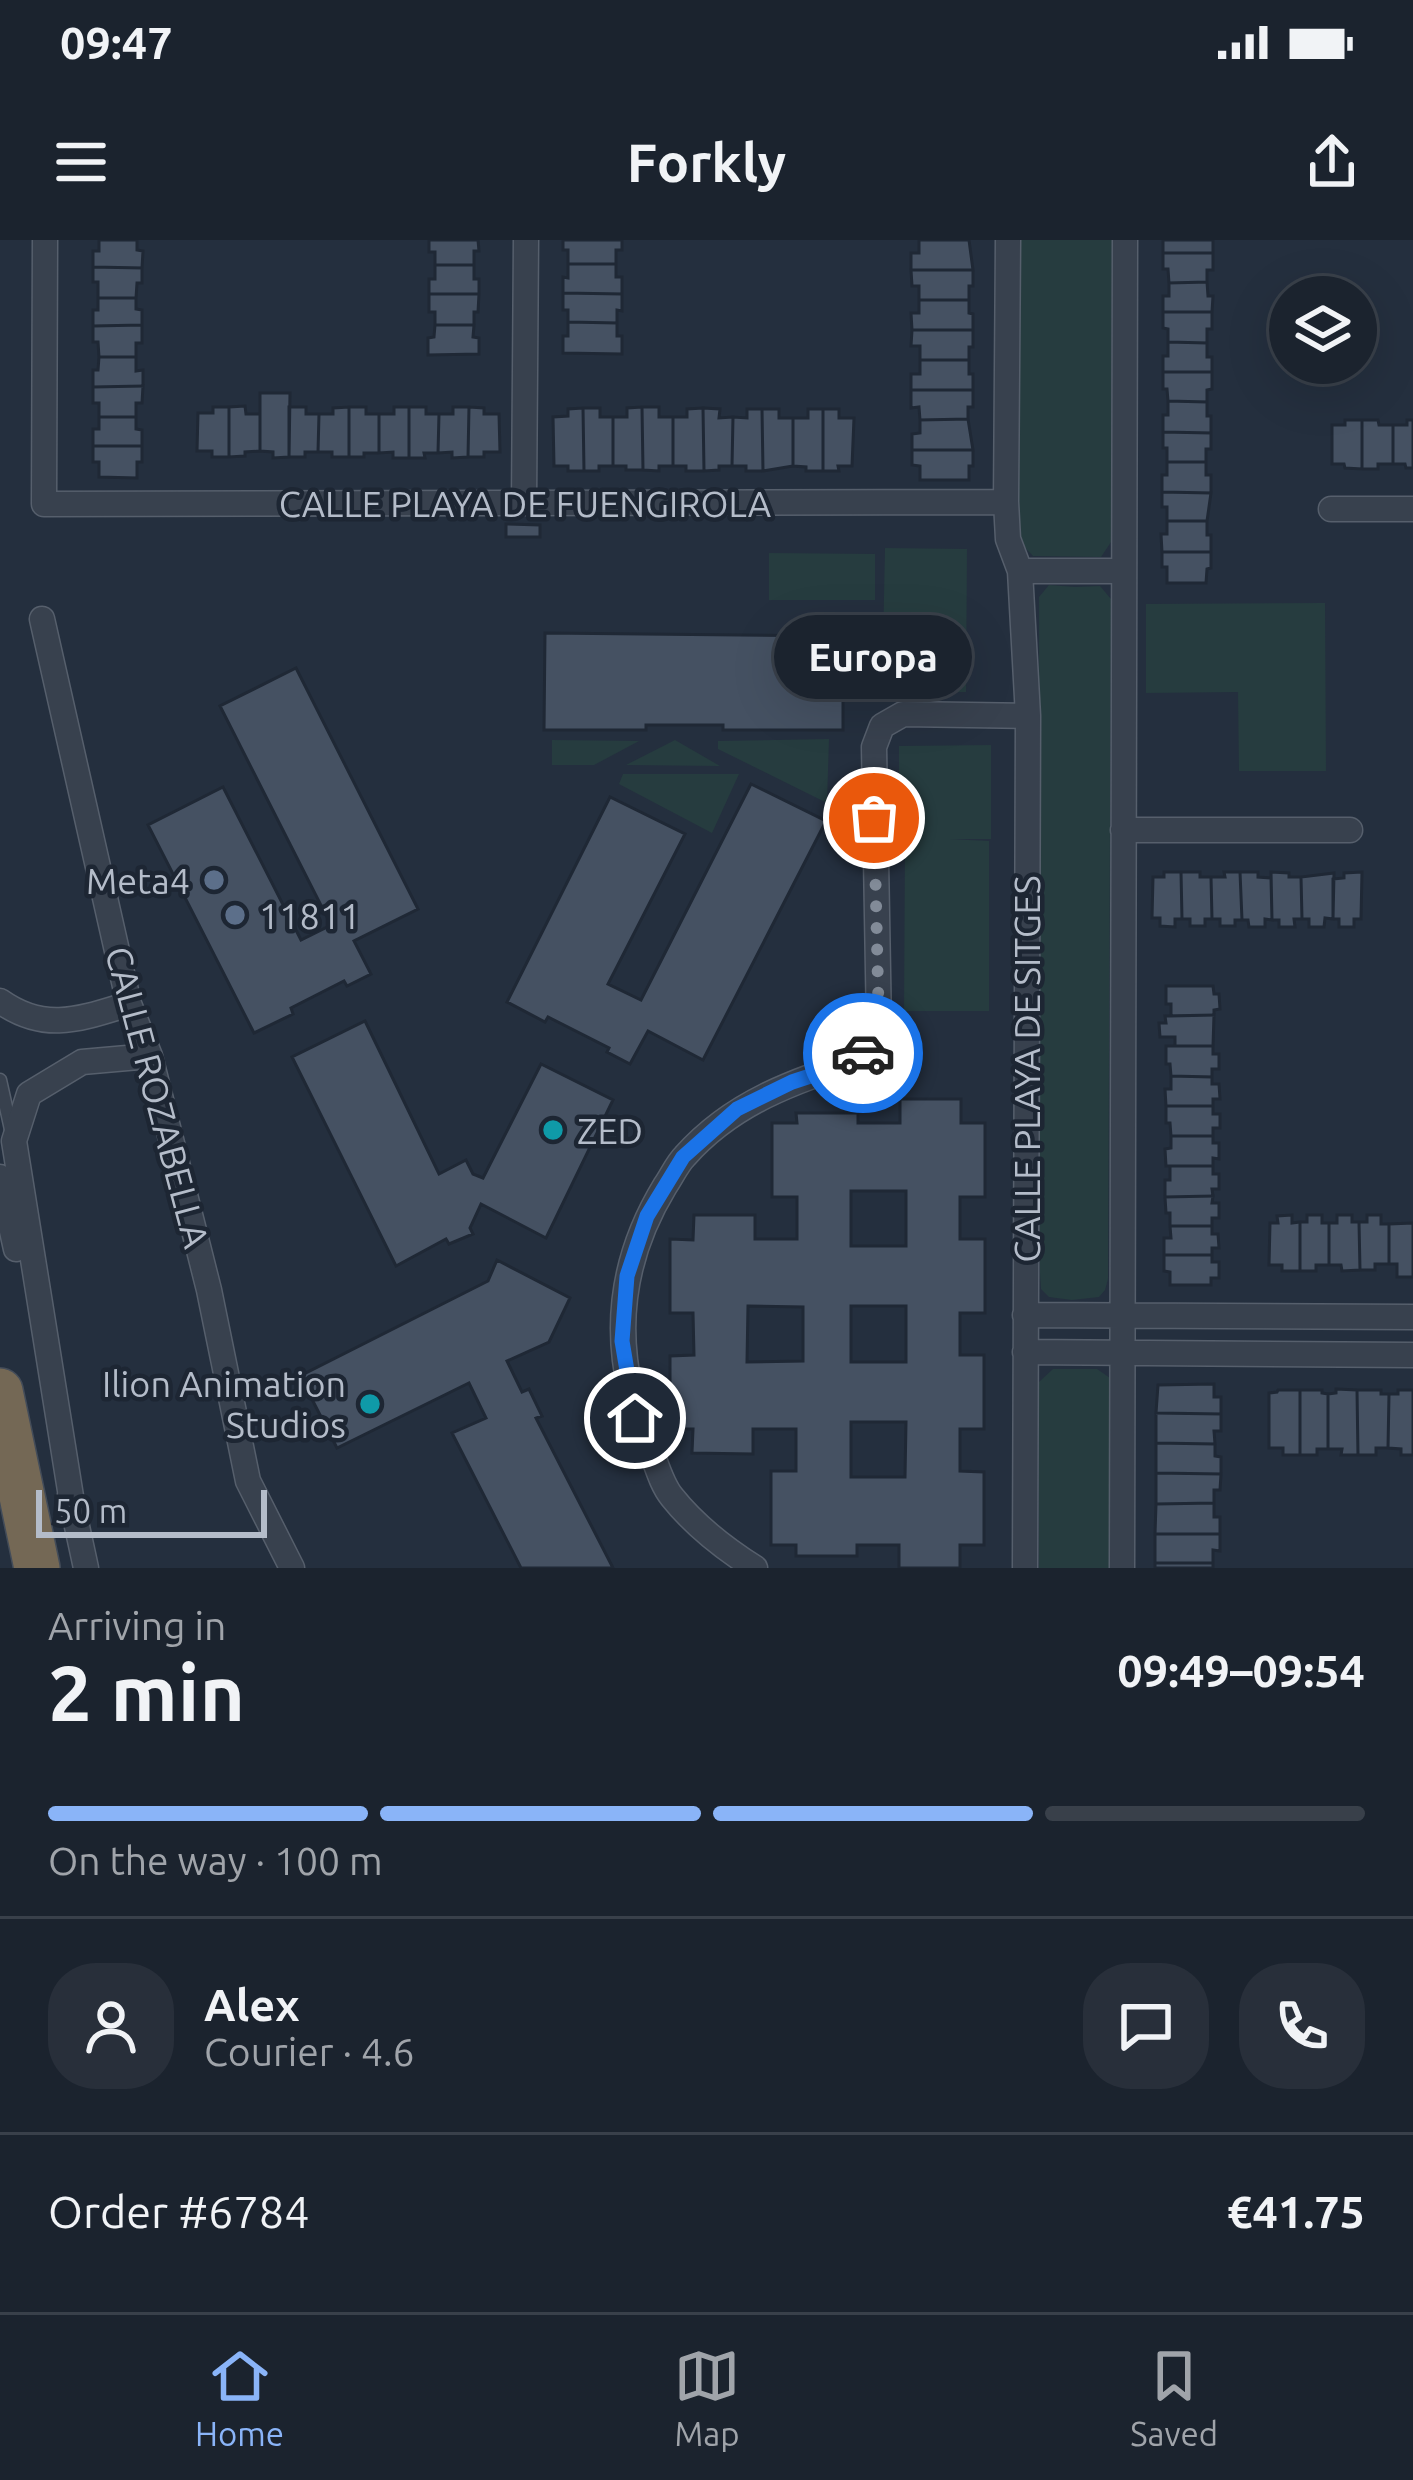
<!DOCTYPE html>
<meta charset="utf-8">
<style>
body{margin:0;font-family:Ubuntu,sans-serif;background:#282f3a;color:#f1f3f6;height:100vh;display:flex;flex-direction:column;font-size:45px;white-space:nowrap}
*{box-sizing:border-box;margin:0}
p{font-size:39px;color:#a0a4aa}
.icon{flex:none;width:66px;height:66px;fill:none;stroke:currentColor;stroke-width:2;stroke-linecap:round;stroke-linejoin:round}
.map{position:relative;height:1328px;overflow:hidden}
.panel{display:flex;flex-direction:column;background:#1b232e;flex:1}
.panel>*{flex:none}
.buttons{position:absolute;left:1269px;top:36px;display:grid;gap:24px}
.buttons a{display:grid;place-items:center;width:108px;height:108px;border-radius:50%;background:#1b232e;box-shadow:0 12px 48px #0002,0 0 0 3px #39404a;font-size:60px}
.scale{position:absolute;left:36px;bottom:30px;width:231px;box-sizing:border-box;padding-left:12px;border:6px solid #b4bcc9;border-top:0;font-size:33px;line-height:42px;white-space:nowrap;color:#b4bcc9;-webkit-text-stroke:9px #1d2633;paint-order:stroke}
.pin{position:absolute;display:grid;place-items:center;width:102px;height:102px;color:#fff;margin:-51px;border:6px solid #fff;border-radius:50%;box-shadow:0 3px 12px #0007}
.courier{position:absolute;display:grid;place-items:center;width:120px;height:120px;margin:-60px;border:9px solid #1a73e8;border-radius:50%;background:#fff;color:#222;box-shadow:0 3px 15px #0007}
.bubble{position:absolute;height:84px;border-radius:42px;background:#1b232e;box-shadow:0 12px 48px #0002,0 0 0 3px #39404a;font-size:39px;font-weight:700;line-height:84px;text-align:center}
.overview em{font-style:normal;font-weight:700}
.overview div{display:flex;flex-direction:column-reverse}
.overview{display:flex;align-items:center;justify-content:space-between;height:204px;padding:0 48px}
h1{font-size:78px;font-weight:700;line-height:90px}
.bar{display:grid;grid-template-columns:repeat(4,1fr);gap:18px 12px;align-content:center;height:144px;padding:0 48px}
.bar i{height:15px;border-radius:9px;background:#39404a}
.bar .selected{background:#8ab4f8}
.bar p{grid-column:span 4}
.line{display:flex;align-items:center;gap:30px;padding:0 48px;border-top:3px solid #39404a}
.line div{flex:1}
.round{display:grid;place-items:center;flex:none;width:126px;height:126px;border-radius:48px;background:#282f3a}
.status{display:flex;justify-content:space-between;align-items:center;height:84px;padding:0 60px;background:#1b232e;direction:ltr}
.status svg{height:33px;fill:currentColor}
header{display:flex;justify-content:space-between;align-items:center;height:156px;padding:0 48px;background:#1b232e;font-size:54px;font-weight:700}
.dock{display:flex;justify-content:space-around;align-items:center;height:168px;border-top:3px solid #39404a;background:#1b232e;font-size:33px;color:#a0a4aa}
.dock a{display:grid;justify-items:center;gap:6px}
.dock .selected{color:#8ab4f8}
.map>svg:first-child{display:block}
.green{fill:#263c3f}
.building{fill:#455162;stroke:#1f2835;stroke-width:3;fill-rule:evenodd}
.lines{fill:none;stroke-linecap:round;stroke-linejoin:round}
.service-casing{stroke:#565f6c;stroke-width:15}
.minor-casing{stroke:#565f6c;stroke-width:27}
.motorway-casing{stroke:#434c59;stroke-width:48}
.service{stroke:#38414e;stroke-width:12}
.minor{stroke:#38414e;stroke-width:24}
.motorway{stroke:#746855;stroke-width:45}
.done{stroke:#828b98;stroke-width:12;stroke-dasharray:0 21.6}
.route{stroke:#1a73e8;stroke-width:15}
.service-dot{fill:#5c6f8a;stroke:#1d2633;stroke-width:4.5}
.culture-dot{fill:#0f9aa8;stroke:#1d2633;stroke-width:4.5}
.labels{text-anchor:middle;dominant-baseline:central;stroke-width:9;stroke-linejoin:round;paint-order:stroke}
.street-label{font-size:36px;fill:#b4bcc9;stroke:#1d2633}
.poi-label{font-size:36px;fill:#b4bcc9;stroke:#1d2633;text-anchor:end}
</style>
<div class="status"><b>09:47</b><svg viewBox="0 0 49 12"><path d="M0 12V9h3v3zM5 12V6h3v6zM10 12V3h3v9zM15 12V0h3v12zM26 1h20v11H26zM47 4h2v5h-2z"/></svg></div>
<header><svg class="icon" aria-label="menu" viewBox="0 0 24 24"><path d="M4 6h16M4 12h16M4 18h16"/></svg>Forkly<svg class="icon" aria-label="share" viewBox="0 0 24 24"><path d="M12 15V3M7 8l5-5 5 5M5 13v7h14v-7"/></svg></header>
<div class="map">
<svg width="1413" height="1328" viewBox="0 0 1413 1328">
<rect width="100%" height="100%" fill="#242f3e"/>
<path class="green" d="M1021,0H1112L1111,302L1101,317L1033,316L1016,298Z
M885,308L967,309L966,452H882Z
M769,313L875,314V360H769Z
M1049,345L1075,347L1100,346L1111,359L1108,1039L1105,1050L1099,1057L1072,1060L1049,1057L1041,1049L1040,1033L1039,357Z
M1325,363L1326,531H1239L1238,452L1146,453V364Z
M829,499L827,563L718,509V501Z
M552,500L639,501L594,525H552Z
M675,500L720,526L626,525Z
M991,505V599H950L989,601V771H904L905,600L899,599V506Z
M623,534H739L712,593L619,544Z
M1053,1129H1097L1110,1138V1328H1039V1142Z"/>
<path class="building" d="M99,0H137V10L143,11L142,28L93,27V11H99Z
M429,0H478L479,11H474V25H435V12H429Z
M563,0H622V10H616V24H568V10H563Z
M919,0H969L973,30H911V13H919Z
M1163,0H1213V13H1163Z
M1163,13H1213V30H1207V42L1169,43L1168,29H1163Z
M568,24H616V37H622V54L563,53V37L568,38Z
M435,25H474V39H479V54H429V39H435Z
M93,27L142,28V43H137L136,58H98V42H93Z
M911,30H973V46H969V60H919V46H912Z
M1207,42L1208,56H1213L1212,72H1163V56H1169V43Z
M563,53L622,54V71L617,70V83L568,82V70H563Z
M429,54H479L478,72H474V85H435V72H429Z
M98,58H136V69L142,70V85L93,86V70H98Z
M919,60H969V73L973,74V90H912L911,73H919Z
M1163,72H1212V89H1207V103L1168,102V89L1163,88Z
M568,82L617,83V96H622V114L563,113V96H568Z
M142,85V103H136V117H99L98,102H93V86Z
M435,85H474L473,97L479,98V114L428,115V98L434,97Z
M912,90H973V107H969V120H920V106H911Z
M1168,102L1207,103V117H1212V132H1163V116H1168Z
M99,117H136V131L143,130V146L93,147V130H98Z
M920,120H969V134H973V150H911V134H920Z
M1163,132H1212V149L1207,150V162L1168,161L1167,149H1163Z
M143,146L142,163H136V177H99V163H93V147Z
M911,150H973V167H968V179L920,180L919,167L911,168Z
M260,153H290L289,217L273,218V212L260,211Z
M1168,161L1207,162V176H1211V193L1163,192V175H1168Z
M245,166L246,174H260V211L245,212V216L229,217V167Z
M213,167H229V217H212V211H197L198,173H213Z
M289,167H306V174H319L318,212H305V217H289Z
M349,167V217H332V212H318L319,174H333V168Z
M349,167H366V174H379V213H364V217H349Z
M394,167H409V218H393V212L379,213V174H394Z
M409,167H426V174H439L438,213H424L425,218H409Z
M453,167H469L468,217L452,218V212L438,213L439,174H453Z
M469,167L484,168V174H499L500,212H484V217H468Z
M642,167L643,230H626V226H613V177H627V168Z
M642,167H659V177H673V226H659V231L643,230Z
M583,168L584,231H568V226H554L553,177L568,176V169Z
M583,168H600V177H613V226H599V231H584Z
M703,168L704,231H686V226H673V177H687V169Z
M703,168L720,169L719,178L733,177L732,226H719V230L704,231Z
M747,169H762L763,231H746V226H732L733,177L747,178Z
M762,169H779V178H793V226L763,231Z
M808,169H823V231H806V227L793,226V178H808Z
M823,169H839V178H854L852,226H838L839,231H823Z
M99,177H136V189L142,190V206H93V189H99Z
M968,179L973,210H912V194L920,193V180Z
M1345,180H1362V229L1345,228L1344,224H1332V185H1345Z
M1362,180H1378L1379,185H1393V224H1378V229H1362Z
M1407,180H1413V228H1406L1405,224H1393V185H1407Z
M1163,192L1211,193V209H1206V222H1167V208H1163Z
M93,206H142V222H137V238L99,237V222H93Z
M912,210H973V226H969V240H920V226L912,225Z
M1167,222H1206V235H1211V253L1162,252V235H1167Z
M1162,252L1211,253L1207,281H1167V267H1162Z
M1167,281H1207V295H1211V312H1162L1161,294H1167Z
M506,284L540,285V297H506Z
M1162,312H1211V328L1207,329L1206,343H1167V327H1162Z
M545,393L843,396V490H723V485H646V490H544Z
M296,428L418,669L354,701L371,734L347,746L344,741L291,768L293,774L254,793L148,585L223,547L301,700L331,685L220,466Z
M751,544L826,581L703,820L648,791L630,824L607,812L609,808L548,777L545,782L507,762L610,557L685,594L608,744L641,760Z
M1164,632H1181L1182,679H1175V687L1160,686V678H1152L1153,637H1164Z
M1181,632H1200V637H1211L1212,679H1205V686H1190V679H1182Z
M1224,632H1240L1242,680H1235V686H1220V679H1212L1211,637H1225Z
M1240,632H1258V637L1271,638L1272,680L1265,679V687H1249L1248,680H1242Z
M1271,632L1289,633V637H1301L1302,679H1294L1295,687H1279V680H1272Z
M1362,632L1361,679H1354V687H1339V679H1333V639L1344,638V633Z
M1334,633L1333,679L1325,678L1324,687H1309V679H1302L1301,637Z
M1166,746H1213L1214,754H1219L1220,769L1214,770V775L1171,776V764H1166Z
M1214,775L1213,806H1175V797H1160L1159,783H1166L1165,776Z
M365,781L439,934L466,920L473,934L483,938L541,824L613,860L546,998L481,964L470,988L473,994L449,1004L446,999L396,1026L292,817Z
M1166,806H1213V814H1219V829H1212V837L1171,836L1170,824H1166Z
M1171,836L1212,837V844H1219L1220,859H1213V866H1166L1165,849H1171Z
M900,859H961V883H985V957H960V999H985V1073H960V1115H984V1189H960V1231L984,1232V1305H960V1328H899V1305H857V1316H796V1305H771V1231H796V1189H753V1214L692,1213L693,1189H670V1116L694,1115L693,1073H670V999L693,1000L694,975H755V999H797V957H772V883H797L796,873H858V883H900ZM851,951H906V1006H851ZM748,1066L803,1067V1121L747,1122ZM851,1066H906V1122H851ZM851,1182H906L905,1237H851Z
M1166,866H1213V874H1220V888H1213V896H1171L1170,883H1166Z
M1171,896H1213V903H1219V919L1213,918V926H1166L1165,909L1171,908Z
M1170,926H1213V934H1219V949H1212L1213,956L1165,957V940H1170Z
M1213,956L1212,963H1219V978H1212V986H1170V973H1166L1165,957Z
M1292,975V983L1300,982V1031H1282V1025H1269L1270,983H1278L1277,976Z
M1307,975H1322V983H1329V1025H1316V1031H1300V982H1307Z
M1337,975H1352V982H1359L1360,1030L1342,1031L1341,1025H1329V983H1337Z
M1367,975H1381V984H1389V1024H1375V1030H1360L1359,982H1367Z
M1413,983V1037H1397V1024H1389V984Z
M1170,986H1212V994H1218L1219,1008H1212V1015H1164V998H1171Z
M1164,1015H1212V1022H1219V1038H1211V1045H1170V1032L1164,1031Z
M497,1020L570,1058L549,1102L507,1121L522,1152L529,1149L542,1176L536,1178L613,1328H521L452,1193L486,1178L469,1143L337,1208L300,1136L488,1041Z
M1214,1144V1157H1221V1174L1156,1173L1158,1145Z
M1336,1149L1357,1150L1358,1215H1341L1342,1209H1328V1154L1336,1153Z
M1278,1150H1300V1215H1283V1208H1269V1153L1277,1152Z
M1300,1150H1322V1153L1328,1154V1209H1317V1215H1300Z
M1357,1150H1381V1154H1389L1388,1208H1376V1215H1358Z
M1398,1150H1413V1215H1401V1209L1388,1208L1389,1154H1398Z
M1156,1173L1221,1174V1191H1214L1215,1204L1156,1203Z
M1156,1203L1215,1204V1216L1221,1217V1234L1156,1233Z
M1156,1233L1221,1234L1220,1250H1214V1263L1156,1264Z
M1214,1263V1277H1220V1294H1155L1156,1264Z
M1155,1294H1220V1311L1213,1310V1323H1155Z
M1155,1323H1213V1328H1155Z"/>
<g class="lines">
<defs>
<path id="service" d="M0,840L12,894"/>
<path id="minor" d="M45,0L44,264L1006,262
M1008,0L1006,262L1008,299L1020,331L1028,476L1025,1328
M524,263L526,0
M1331,269H1413
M1020,331H1124
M42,379L129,764L150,816L209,1050L248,1241L292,1328
M1123,590H1350
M0,761C45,793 80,779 129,764
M0,937L16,1009
M1025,1075L1413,1077
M1025,1112L1413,1115
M70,1254L86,1328
M73,1269L14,901L29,854L82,822L150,816
M755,1328C725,1309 695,1286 672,1257C663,1246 658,1230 653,1216C611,1124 612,1033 665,946C672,936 677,924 685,916C733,862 793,842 859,820L879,787L874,507L882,486L903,474L1028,476
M1122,1328L1125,0"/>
<path id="motorway" d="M0,1151L37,1328"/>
</defs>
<use href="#service" class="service-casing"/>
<use href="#minor" class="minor-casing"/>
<use href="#motorway" class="motorway-casing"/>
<use href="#service" class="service"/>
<use href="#minor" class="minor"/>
<use href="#motorway" class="motorway"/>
</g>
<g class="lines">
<path class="done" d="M863,813L879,787L874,578"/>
<path class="route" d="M635,1178L622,1101L627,1036L647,976L683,917L737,869L792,842L859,820L863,813"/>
</g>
<g class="service-dot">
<circle cx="214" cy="640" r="12"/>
<circle cx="235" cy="675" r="12"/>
</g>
<g class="culture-dot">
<circle cx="553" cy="890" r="12"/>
<circle cx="370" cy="1164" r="12"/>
</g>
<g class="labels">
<g class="street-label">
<text x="525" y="263">CALLE PLAYA DE FUENGIROLA</text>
<text transform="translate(1026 829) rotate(-90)">CALLE PLAYA DE SITGES</text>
<text transform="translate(158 857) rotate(75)">CALLE ROZABELLA</text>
</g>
<g class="poi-label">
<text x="190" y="640">Meta4</text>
<text x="259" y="675" text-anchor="start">11811</text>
<text x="577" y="890" text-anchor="start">ZED</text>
<text x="346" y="1143">Ilion Animation<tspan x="346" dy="41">Studios</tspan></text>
</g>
</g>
</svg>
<div class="buttons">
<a><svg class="icon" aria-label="layers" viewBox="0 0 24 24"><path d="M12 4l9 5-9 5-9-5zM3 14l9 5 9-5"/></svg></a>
</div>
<div class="scale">50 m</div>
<div class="pin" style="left:874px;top:578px;background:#ea580c"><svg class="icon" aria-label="bag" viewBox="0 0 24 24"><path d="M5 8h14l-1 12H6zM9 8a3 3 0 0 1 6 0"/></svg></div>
<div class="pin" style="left:635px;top:1178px;background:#1f2937"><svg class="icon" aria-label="home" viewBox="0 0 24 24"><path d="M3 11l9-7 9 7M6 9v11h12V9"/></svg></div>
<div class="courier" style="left:863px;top:813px"><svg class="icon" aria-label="car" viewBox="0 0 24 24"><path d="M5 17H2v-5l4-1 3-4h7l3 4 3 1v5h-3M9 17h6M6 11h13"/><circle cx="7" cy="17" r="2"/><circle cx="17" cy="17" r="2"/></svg></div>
<div class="bubble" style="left:774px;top:375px;width:198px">Europa</div>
</div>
<section class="panel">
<div class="overview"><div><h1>2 min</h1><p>Arriving in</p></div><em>09:49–09:54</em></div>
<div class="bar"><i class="selected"></i><i class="selected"></i><i class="selected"></i><i></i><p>On the way · 100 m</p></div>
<div class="line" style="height:216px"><a class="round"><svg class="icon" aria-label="person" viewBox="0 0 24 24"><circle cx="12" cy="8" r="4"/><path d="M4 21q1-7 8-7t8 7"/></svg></a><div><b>Alex</b><p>Courier · 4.6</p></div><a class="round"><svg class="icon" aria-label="chat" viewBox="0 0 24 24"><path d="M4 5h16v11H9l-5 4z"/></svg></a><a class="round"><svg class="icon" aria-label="phone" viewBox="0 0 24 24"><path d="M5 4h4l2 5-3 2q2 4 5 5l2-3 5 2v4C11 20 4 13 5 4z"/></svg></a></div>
<div class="line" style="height:156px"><div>Order #6784</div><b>€41.75</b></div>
</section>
<nav class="dock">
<a class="selected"><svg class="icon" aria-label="home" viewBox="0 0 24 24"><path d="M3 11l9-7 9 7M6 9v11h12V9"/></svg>Home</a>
<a><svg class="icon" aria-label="map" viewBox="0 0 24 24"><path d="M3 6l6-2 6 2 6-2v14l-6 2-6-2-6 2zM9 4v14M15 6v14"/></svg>Map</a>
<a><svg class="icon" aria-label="saved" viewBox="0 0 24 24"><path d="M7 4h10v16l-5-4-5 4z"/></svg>Saved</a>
</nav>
